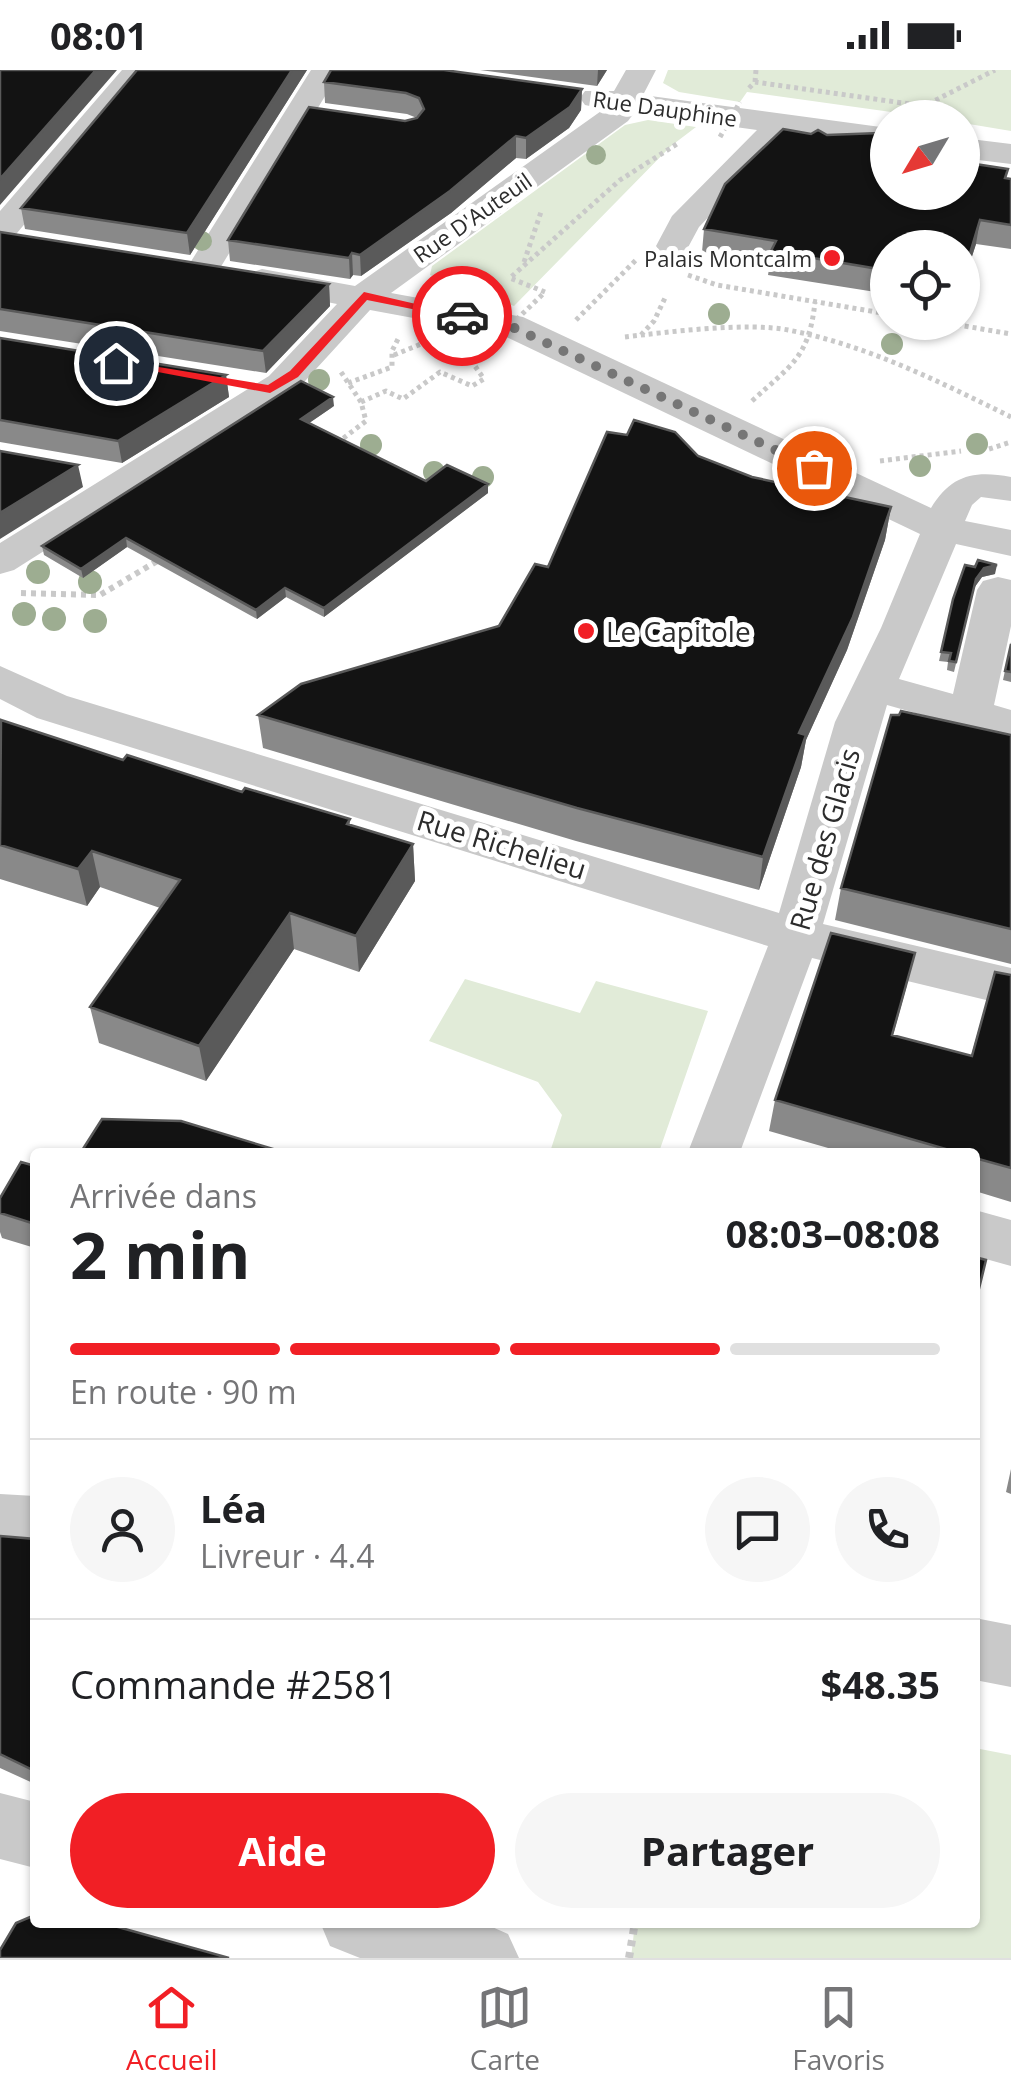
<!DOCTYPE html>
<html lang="fr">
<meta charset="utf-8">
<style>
body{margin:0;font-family:"Open Sans",sans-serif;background:#f6f6f6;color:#202124;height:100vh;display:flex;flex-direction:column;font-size:38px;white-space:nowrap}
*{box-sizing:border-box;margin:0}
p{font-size:32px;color:#757577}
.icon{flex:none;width:55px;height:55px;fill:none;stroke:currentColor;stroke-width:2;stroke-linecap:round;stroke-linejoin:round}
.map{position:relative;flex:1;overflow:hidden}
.drawer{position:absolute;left:30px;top:1078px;width:950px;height:780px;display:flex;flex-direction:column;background:#fff;border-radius:10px;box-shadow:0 2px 8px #0004}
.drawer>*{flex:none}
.needle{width:65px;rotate:232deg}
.controls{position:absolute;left:870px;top:30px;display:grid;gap:20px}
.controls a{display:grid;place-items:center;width:110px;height:110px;border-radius:50%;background:#fff;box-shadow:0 2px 8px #0004;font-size:50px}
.pin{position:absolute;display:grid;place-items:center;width:85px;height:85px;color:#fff;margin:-42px;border:5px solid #fff;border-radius:50%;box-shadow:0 2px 10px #0007}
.courier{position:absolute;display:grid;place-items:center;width:100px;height:100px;margin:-50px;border:8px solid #f11f25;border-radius:50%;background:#fff;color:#222;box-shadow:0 2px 12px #0007}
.head em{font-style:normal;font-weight:700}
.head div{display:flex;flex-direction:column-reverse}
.head{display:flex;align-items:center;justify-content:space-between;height:170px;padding:0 40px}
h1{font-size:65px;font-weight:700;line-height:75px}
.bar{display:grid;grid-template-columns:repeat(4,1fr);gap:15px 10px;align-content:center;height:120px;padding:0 40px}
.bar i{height:12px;border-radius:8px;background:#e0e0e0}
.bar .current{background:#f11f25}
.bar p{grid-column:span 4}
.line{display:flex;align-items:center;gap:25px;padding:0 40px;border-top:2px solid #e0e0e0}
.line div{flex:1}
.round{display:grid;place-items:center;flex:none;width:105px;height:105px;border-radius:52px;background:#f6f6f6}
.primary-button{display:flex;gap:20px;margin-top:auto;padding:20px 40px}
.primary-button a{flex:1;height:115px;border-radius:60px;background:#f11f25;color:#fff;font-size:40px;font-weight:700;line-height:115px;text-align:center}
.primary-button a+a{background:#f6f6f6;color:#202124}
.status{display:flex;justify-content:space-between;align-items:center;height:70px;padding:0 50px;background:#fff;direction:ltr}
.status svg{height:28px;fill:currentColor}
.tab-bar{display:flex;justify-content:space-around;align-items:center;height:140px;border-top:2px solid #e0e0e0;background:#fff;font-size:28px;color:#757577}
.tab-bar a{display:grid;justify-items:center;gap:5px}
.tab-bar .current{color:#f11f25}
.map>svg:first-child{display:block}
.green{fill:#e1ebd8}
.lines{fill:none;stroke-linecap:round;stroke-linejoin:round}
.path-far2{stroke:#c9c9c9;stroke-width:5;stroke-dasharray:4 4;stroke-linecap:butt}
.path-far1{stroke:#c9c9c9;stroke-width:6;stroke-dasharray:5 5;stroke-linecap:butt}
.path{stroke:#c9c9c9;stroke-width:8;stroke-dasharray:6 6;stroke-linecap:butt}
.minor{fill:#c9c9c9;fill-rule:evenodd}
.path-bridge{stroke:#c9c9c9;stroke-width:5;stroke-dasharray:4 4;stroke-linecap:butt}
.tree{fill:#9dad91}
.wall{fill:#898989}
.shaded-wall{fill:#5a5a5a}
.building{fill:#131313;stroke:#5a5a5a;stroke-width:2.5}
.route{fill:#f11f25}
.done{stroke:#767676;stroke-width:10;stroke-dasharray:0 18}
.poi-dot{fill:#f11f25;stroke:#fff;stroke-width:4}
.labels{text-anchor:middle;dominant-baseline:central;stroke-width:10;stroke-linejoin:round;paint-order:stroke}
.far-street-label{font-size:22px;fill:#2c2c2c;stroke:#fff}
.far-poi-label{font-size:22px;fill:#2c2c2c;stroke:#fff;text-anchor:end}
.poi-label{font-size:28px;fill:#2c2c2c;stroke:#fff;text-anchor:start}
.street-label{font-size:28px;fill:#2c2c2c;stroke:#fff}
</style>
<div class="status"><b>08:01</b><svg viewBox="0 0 49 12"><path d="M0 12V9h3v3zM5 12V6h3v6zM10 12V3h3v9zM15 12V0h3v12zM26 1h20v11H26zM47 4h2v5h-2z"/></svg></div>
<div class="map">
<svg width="1011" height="1888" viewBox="0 0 1011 1888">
<rect width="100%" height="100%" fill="#fff"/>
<path class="green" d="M668,0H1011V61L963,53L962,48L927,47L747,22L740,32L679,22L663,13Z
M648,50L696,57L671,76L514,236L430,205L432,196L625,55Z
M465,909L580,943L596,911L708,941L659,1082H550L562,1045L538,1012L429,971Z
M975,1678L1011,1685V1888H631L635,1853L975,1852Z"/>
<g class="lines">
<path class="path-far2" d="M755,12L756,0
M749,18L755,12L924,36L995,0
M524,192L541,142
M688,205L717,215L888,244
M545,222L510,208L620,110L677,74
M576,250L638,188
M941,252L1011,264
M641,265L654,251L665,228
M625,267C667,262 748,252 788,260C867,275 940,312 1011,347
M394,285L421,274
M348,313L392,297V281L399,267
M752,331C791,295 809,288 815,232
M361,332L386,321L403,329L440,302L472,316L484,309L468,286L474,285
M337,373L366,351L361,332L341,302
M989,379L1011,372
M880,391L961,381"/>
<path class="path-far1" d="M21,523L100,525L159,490"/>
<path class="path" d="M629,1888L635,1852"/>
<path class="minor" d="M122,0H154L12,169L0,172V141Z
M311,0H341L214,208L202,211L190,208L185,201Z
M626,0H656L643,25L888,58V78L788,64L699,157L685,183L673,186L661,183L656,176L672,146L757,60L634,43L628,51L391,223L523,247L931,438C951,405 974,400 1011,407V431L981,427L972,435L965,451L1011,460V486L956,474L899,609L953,624L977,520L983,511L998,507L1011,510V556L994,635L1011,640V670L887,635L823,854L1011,898V936L812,888L740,1082H688L768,876L37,648L0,629V596L67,626L779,843L835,652L881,558L920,464L500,264L370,240L295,322L14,500L0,504V473L269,306L337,234L250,217L244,210L250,203L262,199L355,216L604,39L585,35L580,28L585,21H614Z
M962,68L1011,74V94L962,88Z
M975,1140L1011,1150V1196L975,1186Z
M0,1424L35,1426V1482L0,1480Z
M975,1548L1011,1555V1617L975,1610Z
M0,1723L35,1732V1798L0,1789Z
M320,1852H481L508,1864L519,1888H360L330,1876Z"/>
<path class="path-bridge" d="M720,67L740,32
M482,283L545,222"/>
</g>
<g class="tree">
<circle cx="596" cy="85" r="10"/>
<circle cx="202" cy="171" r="10"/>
<circle cx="719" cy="244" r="11"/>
<circle cx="892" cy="274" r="11"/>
<circle cx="319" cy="310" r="11"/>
<circle cx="977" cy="374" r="11"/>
<circle cx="371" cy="375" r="11"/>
<circle cx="920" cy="396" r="11"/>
<circle cx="434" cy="402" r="11"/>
<circle cx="483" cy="407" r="11"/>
<circle cx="38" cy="502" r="12"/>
<circle cx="90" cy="512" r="12"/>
<circle cx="24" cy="544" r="12"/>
<circle cx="54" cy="549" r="12"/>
<circle cx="95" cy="551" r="12"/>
</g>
<path class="wall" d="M137,0H307L190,185L25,159L21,138Z
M480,0H607L597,16Z
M324,12L582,19L581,40L569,58L526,89L516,88L451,143L361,206L353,205L350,209L230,191L228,170L405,51L417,48L407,44L325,33Z
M811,64L827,65L888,122L1008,99L1006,108L1011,109V179L976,174L962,217V178H888V211H886L882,223L768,205L770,193L702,182L704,159Z
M0,162L329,214L330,236L266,303L0,261Z
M0,268L226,305L229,327L122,393L0,372Z
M334,336L309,353L426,411L488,414V423L324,547L286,527L257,549L127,477L83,508L44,485L42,476Z
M698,386L752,407L891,437L885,470L847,580L806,670L801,697L759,820L576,771L263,678L258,645L499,556L548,497Z
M965,495L995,504L982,507L974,518L954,602L947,600L948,592L939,591L953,529Z
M1011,572V612L1003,610Z
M0,652L123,690L350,749V755L413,774L415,811L359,902L294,879L206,1011L99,973L90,937L160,838L100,817L87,836L0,809Z
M1011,665V894L835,850L841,818Z
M995,902L1011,905V1132L975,1121V1082H842L769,1061L775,1030L907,915L893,965L971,986Z
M35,1096V1178L2,1168L0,1162V1128Z
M1011,1399V1424L1006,1422Z
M0,1466L35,1469V1714L0,1698Z"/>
<path class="shaded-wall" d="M96,0H117L0,135V109Z
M292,0H307L190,185L187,163Z
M598,0H607L597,16Z
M582,19L581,40L569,58L526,89V68Z
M516,66V88L451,143L361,206L360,185Z
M980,150L976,174L962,217L965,200Z
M352,183L353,205L350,209L349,188Z
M888,194L886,211L882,223L885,200Z
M329,214L330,236L266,303L263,281Z
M226,305L229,327L122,393L118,371Z
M333,327L334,336L302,358L301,349Z
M78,395L83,417L0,469V443Z
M488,414V423L324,547V538Z
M891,437L885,470L847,580L806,670L801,697L759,820L763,787L799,663Z
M126,468L127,477L83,508L81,499Z
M997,495L995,504L982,507L974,518L976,509L984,498Z
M285,518L286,527L257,549L256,540Z
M413,774L415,811L359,902L356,866Z
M92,781L100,817L87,836L78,799Z
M290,843L294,879L206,1011L199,976Z"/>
<path class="building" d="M0,0H96L0,109Z
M137,0H292L187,163L21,138Z
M331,0H444L582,19L570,37L526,68L516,66L450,121L360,185L352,183L349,188L228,170L309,37L405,51L417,48L424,39L419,28L406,23L324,12Z
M783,59L811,64L818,60L827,65L880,63L888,66V122H962V92L1008,99L1005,108L1011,109V155L980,150L965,200H962V178H888V194L885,200L771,181L776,171L704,159L725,114Z
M0,162L329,214L263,281L0,239Z
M0,268L226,305L118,371L0,350Z
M301,311L333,327L301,349L426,411L447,395L488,414L324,538L285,518L256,540L126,468L81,499L42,476Z
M634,350L675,362L698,386L752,407L891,437L853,547L799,663L806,665L763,787L577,738L258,645L301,614L499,556L535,494L548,497L607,362L627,365Z
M0,381L78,395L0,443Z
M978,490L997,495L984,498L976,509L956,592L949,591L951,583L941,582L953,529L965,495L975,497Z
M1011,574V602L1005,601Z
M901,641L1011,665V859L841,818L891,645H899Z
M1,650L123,690L127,685L242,722L245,718L350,749L347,754L413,774L356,866L290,843L199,976L90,937L180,810L92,781L78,799L0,775Z
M831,863L915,883L892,965L972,986L995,902L1011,905V1098L975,1088V1082H956L775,1030Z
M102,1049L181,1051L283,1082H81Z
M21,1092L35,1096V1154L0,1143V1128Z
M975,1187L986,1190L975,1235Z
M0,1466L35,1469V1701L0,1684Z
M35,1845V1852H100L229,1888H0V1880L16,1853Z"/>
<path class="route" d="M364,222L468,246L462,249L367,230L298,307L270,323L110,293L116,290L268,315L290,301Z"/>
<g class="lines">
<path class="done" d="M462,246L510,256L814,398"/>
</g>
<g class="poi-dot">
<circle cx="832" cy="188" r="10"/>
<circle cx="586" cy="561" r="10"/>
</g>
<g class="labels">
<g class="far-street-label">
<text transform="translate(665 38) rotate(8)">Rue Dauphine</text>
<text transform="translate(472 147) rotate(-35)">Rue D'Auteuil</text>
</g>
<g class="far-poi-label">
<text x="812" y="188">Palais Montcalm</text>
</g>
<g class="poi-label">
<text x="606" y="561">Le Capitole</text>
</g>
<g class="street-label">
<text transform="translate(824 769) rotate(-74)">Rue des Glacis</text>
<text transform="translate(502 774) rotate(17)">Rue Richelieu</text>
</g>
</g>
</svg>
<div class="controls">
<a><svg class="needle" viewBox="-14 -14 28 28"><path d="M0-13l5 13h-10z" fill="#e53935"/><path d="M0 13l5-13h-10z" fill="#757577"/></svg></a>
<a><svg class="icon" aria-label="locate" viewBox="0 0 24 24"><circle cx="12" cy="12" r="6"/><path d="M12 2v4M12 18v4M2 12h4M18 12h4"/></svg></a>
</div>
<div class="pin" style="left:814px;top:398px;background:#ea580c"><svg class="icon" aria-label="bag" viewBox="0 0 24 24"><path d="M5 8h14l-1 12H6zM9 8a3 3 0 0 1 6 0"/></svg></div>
<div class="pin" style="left:116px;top:293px;background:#1f2937"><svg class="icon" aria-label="home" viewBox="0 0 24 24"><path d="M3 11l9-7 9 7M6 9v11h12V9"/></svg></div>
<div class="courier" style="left:462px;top:246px"><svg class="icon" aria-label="car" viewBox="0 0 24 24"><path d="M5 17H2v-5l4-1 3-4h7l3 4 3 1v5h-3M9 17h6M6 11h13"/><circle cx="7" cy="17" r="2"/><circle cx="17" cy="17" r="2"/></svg></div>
<section class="drawer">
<div class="head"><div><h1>2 min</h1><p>Arrivée dans</p></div><em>08:03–08:08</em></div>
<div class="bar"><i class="current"></i><i class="current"></i><i class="current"></i><i></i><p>En route · 90 m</p></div>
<div class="line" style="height:180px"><a class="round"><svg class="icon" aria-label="person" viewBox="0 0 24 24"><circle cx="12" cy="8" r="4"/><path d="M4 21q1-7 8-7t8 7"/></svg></a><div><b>Léa</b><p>Livreur · 4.4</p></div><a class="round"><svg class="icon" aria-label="chat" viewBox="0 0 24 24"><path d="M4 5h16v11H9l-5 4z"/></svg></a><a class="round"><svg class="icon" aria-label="phone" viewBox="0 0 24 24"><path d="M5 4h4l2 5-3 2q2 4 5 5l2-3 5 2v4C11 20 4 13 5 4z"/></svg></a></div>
<div class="line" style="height:130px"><div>Commande #2581</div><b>$48.35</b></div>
<div class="primary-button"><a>Aide</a><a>Partager</a></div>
</section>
</div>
<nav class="tab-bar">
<a class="current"><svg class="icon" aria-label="home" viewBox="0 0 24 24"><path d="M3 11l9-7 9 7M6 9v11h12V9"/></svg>Accueil</a>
<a><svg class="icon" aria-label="map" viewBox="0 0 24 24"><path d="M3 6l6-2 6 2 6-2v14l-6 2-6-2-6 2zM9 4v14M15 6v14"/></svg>Carte</a>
<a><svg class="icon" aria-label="saved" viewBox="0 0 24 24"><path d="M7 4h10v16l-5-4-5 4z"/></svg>Favoris</a>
</nav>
